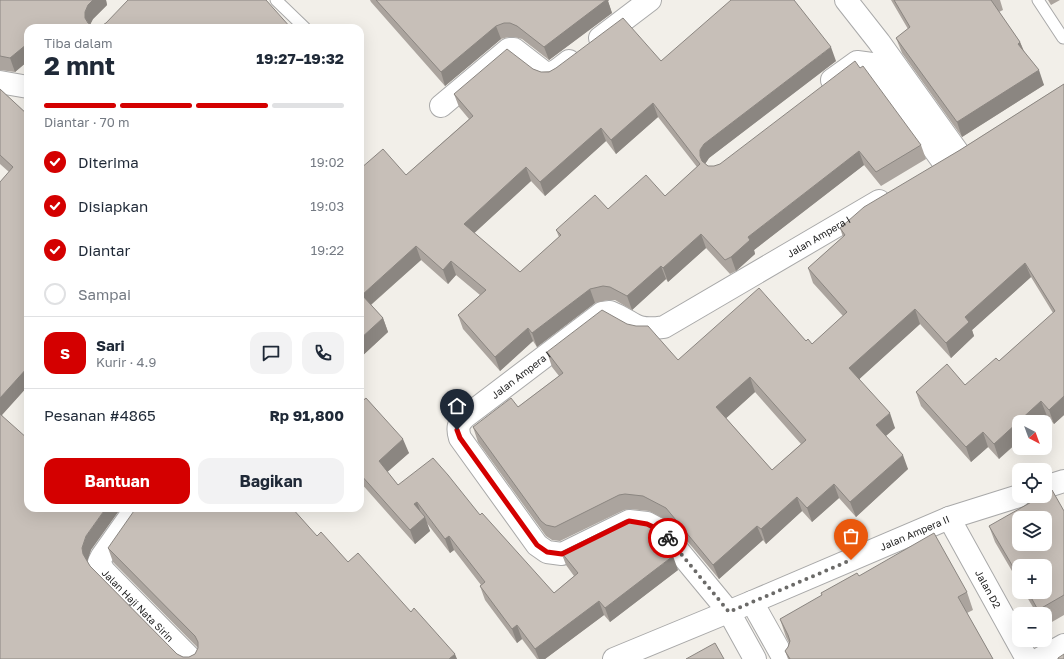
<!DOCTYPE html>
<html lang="id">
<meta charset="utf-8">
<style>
body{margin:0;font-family:"Golos Text",sans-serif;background:#f2f2f3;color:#1f2937;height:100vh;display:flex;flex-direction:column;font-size:15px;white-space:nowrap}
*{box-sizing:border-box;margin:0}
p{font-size:13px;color:#747a83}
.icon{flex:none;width:22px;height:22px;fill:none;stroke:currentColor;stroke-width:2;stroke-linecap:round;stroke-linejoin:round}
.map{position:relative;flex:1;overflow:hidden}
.side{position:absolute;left:24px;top:24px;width:340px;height:488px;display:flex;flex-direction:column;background:#fff;border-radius:12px;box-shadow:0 4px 16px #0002}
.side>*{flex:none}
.needle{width:26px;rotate:139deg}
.fabs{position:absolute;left:1012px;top:415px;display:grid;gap:8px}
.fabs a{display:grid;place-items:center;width:40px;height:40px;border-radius:8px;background:#fff;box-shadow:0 4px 16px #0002;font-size:20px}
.pin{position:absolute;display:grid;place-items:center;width:34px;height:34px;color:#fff;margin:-41px -17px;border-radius:50% 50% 50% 0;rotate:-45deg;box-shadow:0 0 4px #0007}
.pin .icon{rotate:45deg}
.courier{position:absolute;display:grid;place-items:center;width:40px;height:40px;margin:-20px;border:3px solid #d40000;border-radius:50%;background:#fff;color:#222;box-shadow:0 1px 5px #0007}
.headline em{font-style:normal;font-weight:700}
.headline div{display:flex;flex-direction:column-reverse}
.headline{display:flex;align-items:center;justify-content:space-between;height:68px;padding:0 20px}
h1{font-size:26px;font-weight:700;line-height:30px}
.bar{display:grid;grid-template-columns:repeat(4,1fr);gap:6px 4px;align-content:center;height:48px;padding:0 20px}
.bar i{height:5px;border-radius:3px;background:#e0e1e3}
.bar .active{background:#d40000}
.bar p{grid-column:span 4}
.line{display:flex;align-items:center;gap:10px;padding:0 20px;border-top:1px solid #e0e1e3}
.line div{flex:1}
.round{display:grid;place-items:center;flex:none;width:42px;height:42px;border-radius:12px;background:#f2f2f3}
ol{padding:0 20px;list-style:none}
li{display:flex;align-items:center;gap:12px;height:44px}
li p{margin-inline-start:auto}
li .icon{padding:4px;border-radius:50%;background:#d40000;color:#fff;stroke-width:4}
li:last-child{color:#747a83}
li i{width:22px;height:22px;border:2px solid #e0e1e3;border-radius:50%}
.action{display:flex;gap:8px;margin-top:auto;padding:8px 20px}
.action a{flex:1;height:46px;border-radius:12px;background:#d40000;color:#fff;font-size:16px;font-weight:700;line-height:46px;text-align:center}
.action a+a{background:#f2f2f3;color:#1f2937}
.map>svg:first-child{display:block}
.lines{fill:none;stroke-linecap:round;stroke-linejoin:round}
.lane-casing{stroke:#a9a9a9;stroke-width:13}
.street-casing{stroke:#a9a9a9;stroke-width:24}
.lane{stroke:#fff;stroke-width:11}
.street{stroke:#fff;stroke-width:22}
.wall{fill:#aba49e;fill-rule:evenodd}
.shaded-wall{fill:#8b8681}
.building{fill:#c7bfb8;stroke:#8b8681;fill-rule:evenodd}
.done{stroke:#6b6a68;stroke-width:4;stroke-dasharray:0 7.2}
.route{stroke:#d40000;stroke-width:5}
.labels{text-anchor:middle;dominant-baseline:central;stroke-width:3;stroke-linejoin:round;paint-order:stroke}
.street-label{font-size:10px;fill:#222;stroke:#fff}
</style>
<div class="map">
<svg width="1064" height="659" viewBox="0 0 1064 659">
<rect width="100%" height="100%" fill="#f2efe9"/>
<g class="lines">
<defs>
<path id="lane" d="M276,0L305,28
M1038,0L1063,38H1064"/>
<g id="street">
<path d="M846,0L879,42L959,154"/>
<path d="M600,38L650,0"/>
<path d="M832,80L857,62L872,64L944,163"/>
<path d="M0,82L28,87"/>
<path d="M441,106L509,49H514L545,73C554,75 562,66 569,61"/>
<path d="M1045,487L1064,481"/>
<path id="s1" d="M136,508L102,556L99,562L104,571L191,659"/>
<path id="s2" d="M949,518L1027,659"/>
<path d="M752,602L784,659"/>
<path id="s3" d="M614,659L752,602L949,518L1019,496"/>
<path id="s4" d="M755,659L729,612L662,531L647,523L629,521L562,554L547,552L537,545L460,438C457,428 458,424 465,417L602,313L610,312C636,322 632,332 664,327L879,201"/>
<path d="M1039,659L1064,645"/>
</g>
</defs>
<use href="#lane" class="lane-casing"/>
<use href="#street" class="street-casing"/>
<use href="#lane" class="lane"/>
<use href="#street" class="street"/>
</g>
<path class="wall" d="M0,0H106L107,5L93,19L90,24L94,26L28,28V61L15,72L0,70Z
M370,0H609L608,1L612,13L549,60L522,39L514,37H508L501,39L445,86L371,2Z
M891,0H1000L1003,10L999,12L1020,42L1024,51L1044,85L962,137L902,53L896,38L908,29Z
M1048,0H1060L1051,5Z
M661,61H836L709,158L705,164L708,166H714L921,145L926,159L881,186L864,165L754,250L755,254L736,271L730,274L706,248L668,282L666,279L632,310L615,300H608L595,303L537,347L533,341L500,371L463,329L458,315L480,295L456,275L448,284L421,260L371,305L383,318L388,332L360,358V169L406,175L469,119L459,107L454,94L533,69L541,72ZM658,117L697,167L665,196L608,209L556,230L559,237L520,272L474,233L531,181L545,196L606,141L616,154Z
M1064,84V415L1054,424L1047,416L1040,422H1019L999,459L988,447L971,462L921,406L916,392L965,385L999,361L1053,313L1031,277L972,330L974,336L951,358L920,324L859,379L895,428L886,436L908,469L856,517L839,498L812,522L802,511L766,544L763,540L719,579L672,523L649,511L630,509L624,510L560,541L552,540L546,536L478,442L473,427L518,407L559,376L552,367L547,352L678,360L806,341L812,344L843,316L813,283L808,268L843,237L840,228L960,150ZM755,392L801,444L772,470L726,418Z
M0,89L28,115V386L2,415L91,550L87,561L90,566L177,654L183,657H189L195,654L198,648L113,562L108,548L317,536L348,562L411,612L457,659H0V182L9,172L0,164Z
M360,403L409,453L387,472L398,485L480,515L554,593L574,576L566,565L561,552L678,570L610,622L604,615L545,659H537L522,639L517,643L485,600L480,586L481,585L454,550L450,553L426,522L430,531L415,544L360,482Z
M1064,511V615L1045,626V614H1037L1024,592H1045L1019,566V583L995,542L989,526Z
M859,576L967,592L973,610L967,613L993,659H788L785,651L788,647L789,643L786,637L780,619L822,596L821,593Z"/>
<path class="shaded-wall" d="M93,0H106L107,5L93,19L90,25L85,18V12L88,5Z
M603,0H609L608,1L612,13L549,60L544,47Z
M496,26L501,39L445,86L441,72Z
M1020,42L1026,57L1018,44Z
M27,44L28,48V61L15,72L10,58Z
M831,47L836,61L709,158L705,164V170L700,156V150L704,144Z
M1039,70L1044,85L962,137L957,122Z
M653,103L658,117L616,154L611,140Z
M601,128L606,141L545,196L540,182Z
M859,151L864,165L754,250L755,254L736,271L731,257L748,237Z
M526,167L531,181L469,238L464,224Z
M701,234L706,248L668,282L663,268Z
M416,246L421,260L367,308L362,295Z
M451,261L456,275L448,284L443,270Z
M1025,263L1031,277L972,330L974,336L951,358L946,343L965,317Z
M661,266L666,279L632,310L627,296Z
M590,289L595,303L537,347L532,333Z
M915,309L920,324L855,383L849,368Z
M383,318L388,332L360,358V339Z
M528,328L533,341L500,371L495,357Z
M28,367V386L0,417V398Z
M360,373L362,378L360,380Z
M750,377L755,392L722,422L716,407Z
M1064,396V415L1054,424L1049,410Z
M1041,401L1047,416L1040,422H1019V441L999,459L994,444Z
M890,413L895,428L881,440L876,425Z
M983,432L988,447L971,462L966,447Z
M403,439L409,453L384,475L379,461Z
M903,455L908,469L856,517L850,502Z
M834,484L839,498L812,522L807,508Z
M797,497L802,511L766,544L761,529Z
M417,502L422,516L414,504Z
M106,508H121L91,550L87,562L83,554L82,548L86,536Z
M425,517L430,531L415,544L410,530Z
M757,526L763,540L719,579L713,565Z
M449,536L454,550L450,553L445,539Z
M673,556L678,570L610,622L605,608Z
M599,601L604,615L545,659H539L535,649Z
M517,625L522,639L517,643L512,629Z
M455,654L457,659H449Z"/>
<path class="building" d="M0,0H93L88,5L85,12V18L88,23L94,26H101L106,23L128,0H266L291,28H28V46L27,44L10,58L0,56Z
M376,0H606L544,47L517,26L510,23H504L496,26L441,72Z
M731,0H794L831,47L704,144L700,150V156L702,161L708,166H714L720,164L855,61L860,68L863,66L921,145L876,172L859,151L748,237L750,240L731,257L725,260L701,234L663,268L661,266L627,296L610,287L603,286L590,289L532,333L528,328L495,357L458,315L486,290L451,261L443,270L416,246L362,295L383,318L360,339V169L383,149L406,175L473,116L454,94L507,49L533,69L541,72H549L556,68L623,18L661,61ZM653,103L700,164L665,196L646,175L608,209L595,195L556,230L561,235L520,272L464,224L526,167L540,182L601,128L611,140Z
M894,0H991L1020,42L1018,44L1039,70L957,122L896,38L910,27Z
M1064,84V396L1049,410L1041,401L994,444L983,432L966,447L916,392L947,364L965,385L996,358L999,361L1055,311L1025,263L965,317L969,322L946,343L915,309L849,368L890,413L876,425L903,455L850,502L834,484L807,508L797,497L761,529L757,526L713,565L666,508L643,496L625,494L619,495L555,527L546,525L541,521L473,427L511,398L518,407L563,373L547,352L602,310L627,324L636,326H648L678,360L759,288L806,341L808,339L812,344L847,312L808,268L845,235L840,228L864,207L960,150ZM750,377L806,440L772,470L716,407Z
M0,89L28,115V367L0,398V182L13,167L0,155Z
M366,398L403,439L379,461L398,485L433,458L448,475L480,515L482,513L554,593L578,573L561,552L626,520L638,521L649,527L673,556L605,608L599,601L535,649L517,625L512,629L480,586L485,582L449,536L445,539L417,502L414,504L425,517L410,530L360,474V403Z
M0,414L28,439V508H106L86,536L82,548L83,554L90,566L177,654L183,657H189L195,654L198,648V642L195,636L108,548L136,508H292L317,536L321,532L348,562L358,553L411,612L414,608L455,654L449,659H0Z
M1052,490L1064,511V595L1038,610L1028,592H1045V566H1019V577L989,526L1042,496H1045V494ZM1019,518H1045V544H1019Z
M934,533L967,592L958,597L993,659H790L785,651L788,647L790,641L788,635L780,619L822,595L821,593L857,573L859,576Z
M715,643L724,659H686Z
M1064,654V659H1058V658Z"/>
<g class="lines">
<path class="done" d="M668,538L729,612L851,560"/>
<path class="route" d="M457,430L460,438L537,545L547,552L562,554L629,521L647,524L662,531L668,538"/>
</g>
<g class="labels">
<g class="street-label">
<text stroke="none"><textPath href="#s4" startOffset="868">Jalan Ampera I</textPath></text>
<text stroke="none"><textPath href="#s4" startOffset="521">Jalan Ampera I</textPath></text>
<text stroke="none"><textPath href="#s3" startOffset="326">Jalan Ampera II</textPath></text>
<text stroke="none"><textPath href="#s2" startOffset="81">Jalan D2</textPath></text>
<text stroke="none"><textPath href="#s1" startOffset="124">Jalan Haji Nata Sirin</textPath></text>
</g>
</g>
</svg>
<div class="fabs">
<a><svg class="needle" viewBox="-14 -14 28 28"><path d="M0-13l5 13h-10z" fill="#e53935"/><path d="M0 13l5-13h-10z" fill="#747a83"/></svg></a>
<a><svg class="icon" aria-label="locate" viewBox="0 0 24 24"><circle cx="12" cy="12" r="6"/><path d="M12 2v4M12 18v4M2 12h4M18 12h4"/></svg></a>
<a><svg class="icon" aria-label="layers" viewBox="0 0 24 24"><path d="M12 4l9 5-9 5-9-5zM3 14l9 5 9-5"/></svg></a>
<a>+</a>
<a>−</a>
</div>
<div class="pin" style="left:851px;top:560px;background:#ea580c"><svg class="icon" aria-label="bag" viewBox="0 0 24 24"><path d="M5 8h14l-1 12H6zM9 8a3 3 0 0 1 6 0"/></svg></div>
<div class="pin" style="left:457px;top:430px;background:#1f2937"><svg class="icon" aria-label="home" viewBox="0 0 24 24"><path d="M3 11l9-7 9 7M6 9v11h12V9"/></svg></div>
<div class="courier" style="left:668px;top:538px"><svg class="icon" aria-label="bike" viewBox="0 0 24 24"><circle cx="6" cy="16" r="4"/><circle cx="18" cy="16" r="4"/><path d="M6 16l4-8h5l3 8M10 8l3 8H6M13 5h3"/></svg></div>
<section class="side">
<div class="headline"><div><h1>2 mnt</h1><p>Tiba dalam</p></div><em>19:27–19:32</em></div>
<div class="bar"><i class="active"></i><i class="active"></i><i class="active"></i><i></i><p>Diantar · 70 m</p></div>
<ol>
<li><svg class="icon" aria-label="check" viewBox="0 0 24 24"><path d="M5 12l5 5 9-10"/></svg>Diterima<p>19:02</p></li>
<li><svg class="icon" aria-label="check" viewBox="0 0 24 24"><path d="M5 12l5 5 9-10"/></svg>Disiapkan<p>19:03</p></li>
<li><svg class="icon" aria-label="check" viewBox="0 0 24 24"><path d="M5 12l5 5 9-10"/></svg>Diantar<p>19:22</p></li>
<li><i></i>Sampai</li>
</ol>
<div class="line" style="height:72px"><b class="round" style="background:#d40000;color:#fff">S</b><div><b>Sari</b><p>Kurir · 4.9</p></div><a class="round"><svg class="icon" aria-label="chat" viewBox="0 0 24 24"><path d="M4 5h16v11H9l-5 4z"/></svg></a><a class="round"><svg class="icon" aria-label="phone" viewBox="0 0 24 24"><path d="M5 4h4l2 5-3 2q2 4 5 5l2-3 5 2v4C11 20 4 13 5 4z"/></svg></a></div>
<div class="line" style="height:52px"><div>Pesanan #4865</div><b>Rp 91,800</b></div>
<div class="action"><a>Bantuan</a><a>Bagikan</a></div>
</section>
</div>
